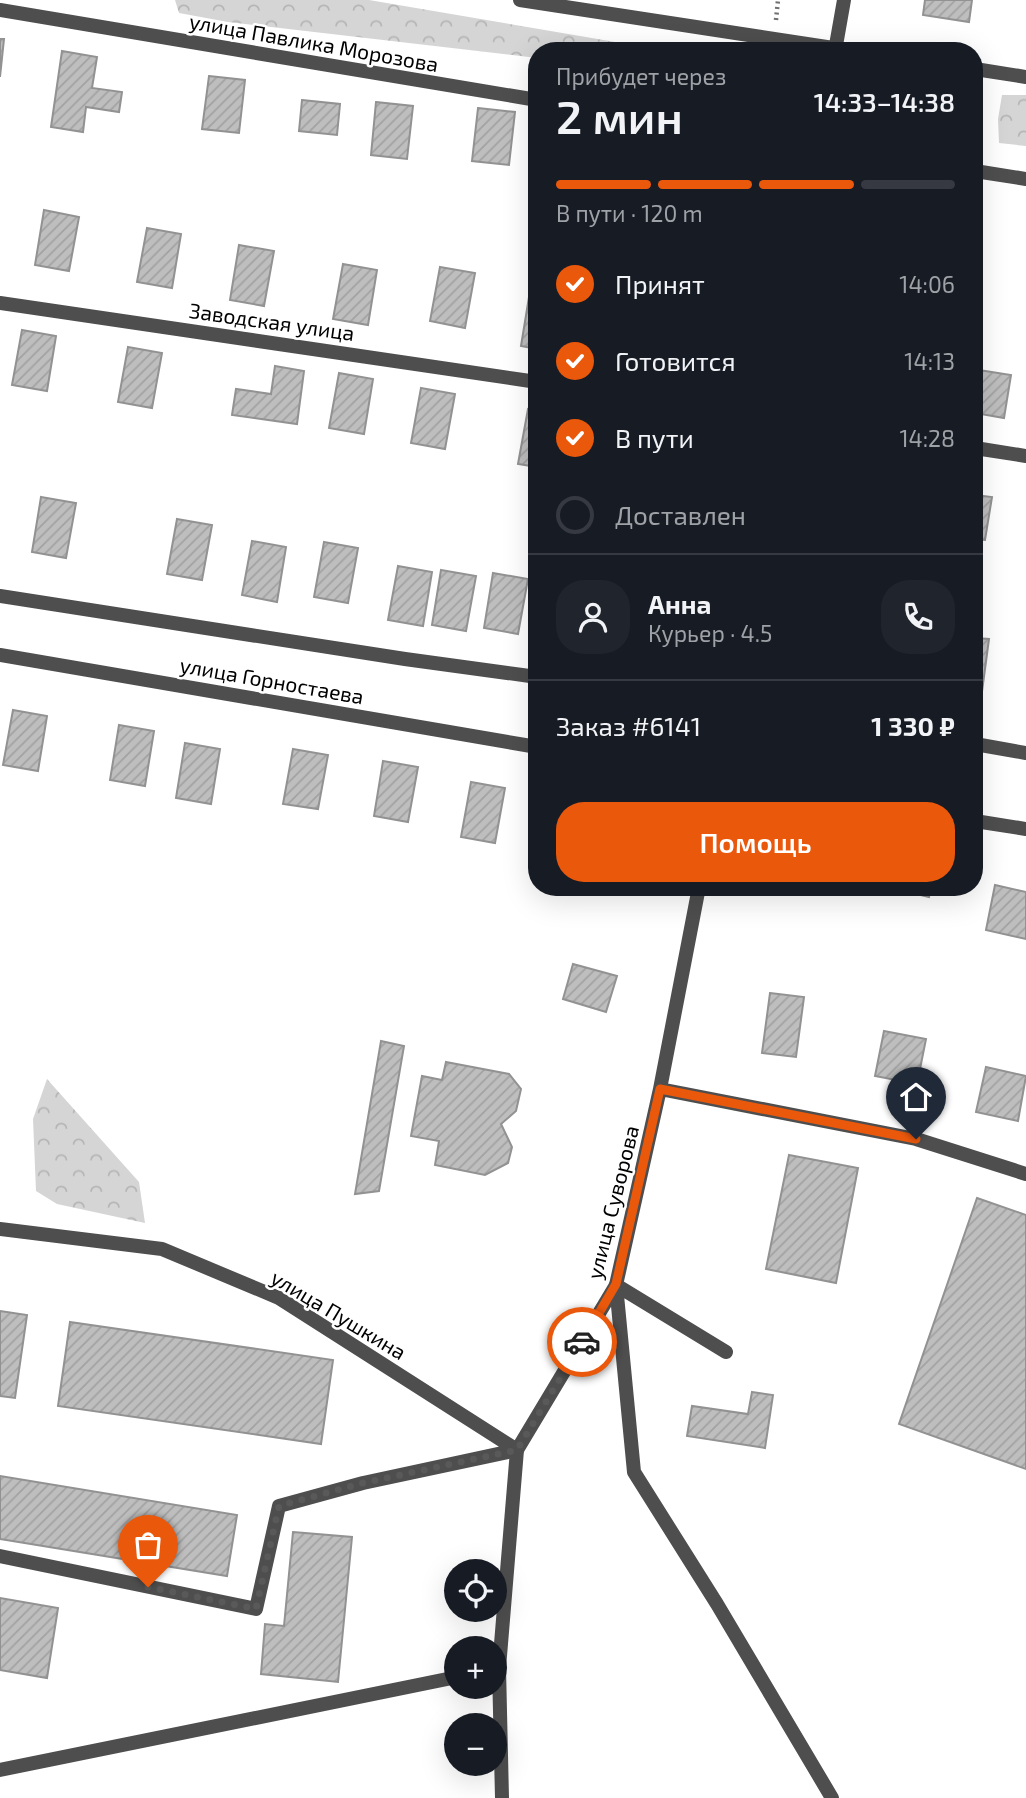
<!DOCTYPE html>
<html lang="ru">
<meta charset="utf-8">
<style>
body{margin:0;font-family:"Exo 2",sans-serif;background:#20242c;color:#f1f3f6;height:100vh;display:flex;flex-direction:column;font-size:26px;white-space:nowrap}
*{box-sizing:border-box;margin:0}
p{font-size:23px;color:#9ea1a6}
.icon{flex:none;width:38px;height:38px;fill:none;stroke:currentColor;stroke-width:2;stroke-linecap:round;stroke-linejoin:round}
.map{position:relative;flex:1;overflow:hidden}
.drawer{position:absolute;left:528px;top:42px;width:455px;height:854px;display:flex;flex-direction:column;background:#171b24;border-radius:28px;box-shadow:0 7px 28px #0002}
.drawer>*{flex:none}
.fabs{position:absolute;left:444px;top:1559px;display:grid;gap:14px}
.fabs a{display:grid;place-items:center;width:63px;height:63px;border-radius:50%;background:#171b24;box-shadow:0 7px 28px #0002;font-size:35px}
.pin{position:absolute;display:grid;place-items:center;width:60px;height:60px;color:#fff;margin:-72px -30px;border-radius:50% 50% 50% 0;rotate:-45deg;box-shadow:0 0 7px #0007}
.pin .icon{rotate:45deg}
.courier{position:absolute;display:grid;place-items:center;width:70px;height:70px;margin:-35px;border:5px solid #ea580c;border-radius:50%;background:#fff;color:#222;box-shadow:0 2px 9px #0007}
.overview em{font-style:normal;font-weight:600}
.overview div{display:flex;flex-direction:column-reverse}
.overview{display:flex;align-items:center;justify-content:space-between;height:119px;padding:0 28px}
h1{font-size:46px;font-weight:600;line-height:52px}
.bar{display:grid;grid-template-columns:repeat(4,1fr);gap:10px 7px;align-content:center;height:84px;padding:0 28px}
.bar i{height:9px;border-radius:5px;background:#363941}
.bar .current{background:#ea580c}
.bar p{grid-column:span 4}
.line{display:flex;align-items:center;gap:18px;padding:0 28px;border-top:2px solid #363941}
.line div{flex:1}
.round{display:grid;place-items:center;flex:none;width:74px;height:74px;border-radius:28px;background:#20242c}
ol{padding:0 28px;list-style:none}
li{display:flex;align-items:center;gap:21px;height:77px}
li p{margin-inline-start:auto}
li .icon{padding:7px;border-radius:50%;background:#ea580c;color:#fff;stroke-width:4}
li:last-child{color:#9ea1a6}
li i{width:38px;height:38px;border:4px solid #363941;border-radius:50%}
.primary-button{display:flex;gap:14px;margin-top:auto;padding:14px 28px}
.primary-button a{flex:1;height:80px;border-radius:28px;background:#ea580c;color:#fff;font-size:28px;font-weight:600;line-height:80px;text-align:center}
.map>svg:first-child{display:block}
.forest{fill:url(#forest-crowns)}
.building{fill:url(#building-hatch);stroke:#929292;stroke-width:2}
.lines{fill:none;stroke-linecap:round;stroke-linejoin:round}
.path{stroke:#707070;stroke-width:4.5;stroke-dasharray:2 3.5;stroke-linecap:butt}
.service{stroke:#4e4e4e;stroke-width:14}
.minor{stroke:#4e4e4e;stroke-width:14}
.done{stroke:#595959;stroke-width:7;stroke-dasharray:0 12.6}
.route{stroke:#ea580c;stroke-width:9}
.labels{text-anchor:middle;dominant-baseline:central;stroke-width:5;stroke-linejoin:round;paint-order:stroke}
.street-label{font-size:21px;fill:#000;stroke:#fff}
</style>
<div class="map">
<svg width="1026" height="1798" viewBox="0 0 1026 1798">
<defs>
<pattern id="forest-crowns" width="20" height="18" patternUnits="userSpaceOnUse" patternTransform="scale(1.75)"><rect width="20" height="18" fill="#d5d5d5"/><path d="M2 6a3 3 0 1 1 6 0M12 15a3 3 0 1 1 6 0" fill="none" stroke="#b5b5b5"/></pattern>
<pattern id="building-hatch" width="6" height="6" patternUnits="userSpaceOnUse" patternTransform="scale(1.75)"><rect width="6" height="6" fill="#bebebe"/><path d="M-1 1l2-2M0 6l6-6M5 7l2-2" fill="none" stroke="#a2a2a2"/></pattern>
</defs>
<rect width="100%" height="100%" fill="#fff"/>
<path class="forest" d="M175,0H369L668,51H537V58L228,22L179,13Z
M1002,95H1026V146L999,143L998,119Z
M47,1079L139,1182L145,1223L57,1204L36,1191L33,1119Z"/>
<path class="building" d="M925,0H972L969,22L923,15Z
M0,39H4L0,77Z
M62,51L97,57L92,88L122,92L119,112L86,107L83,132L51,127Z
M209,76L245,80L239,133L202,129Z
M302,100L340,104L337,135L299,131Z
M376,102L413,106L407,159L371,155Z
M478,108L515,112L509,165L472,161Z
M44,210L79,217L69,271L35,265Z
M147,228L181,234L172,288L137,282Z
M239,245L274,251L264,306L230,300Z
M343,264L377,270L368,325L333,319Z
M440,267L475,273L465,328L430,321Z
M530,291L537,292V349L521,346Z
M22,330L56,336L47,391L12,385Z
M128,347L162,353L152,408L118,402Z
M275,366L304,371L297,424L232,415L236,389L271,394Z
M979,370L1011,375L1004,418L975,413Z
M339,373L373,379L364,434L329,428Z
M421,388L455,394L445,449L411,443Z
M528,409L537,411V467L518,464Z
M975,495L992,497L985,540L975,539Z
M41,497L76,503L66,558L32,552Z
M177,519L212,525L202,580L167,574Z
M252,541L286,547L277,602L242,595Z
M324,542L358,548L348,603L314,597Z
M398,566L432,572L423,626L388,620Z
M441,570L476,576L466,631L432,625Z
M493,573L528,579L518,634L484,628Z
M975,638L989,639L981,699L975,698Z
M13,710L47,716L38,771L3,765Z
M119,725L154,731L145,786L110,780Z
M185,743L220,749L211,804L176,798Z
M293,749L328,755L318,809L283,804Z
M383,761L418,767L408,822L374,816Z
M471,782L505,788L495,843L461,837Z
M995,885L1026,892V939L986,930Z
M887,887H931L929,897Z
M573,964L617,976L606,1012L563,999Z
M770,993L804,997L796,1057L762,1053Z
M884,1031L926,1039L917,1084L875,1076Z
M381,1041L404,1046L379,1191L355,1194Z
M446,1062L509,1074L521,1089L516,1111L501,1124L512,1147L508,1163L485,1175L435,1165L439,1141L411,1136L422,1076L442,1080Z
M986,1067L1026,1076L1018,1121L976,1112Z
M789,1155L858,1168L836,1283L766,1269Z
M977,1198L1026,1215V1469L899,1424Z
M0,1311L27,1315L15,1398L0,1396Z
M70,1322L333,1360L321,1444L58,1406Z
M752,1392L773,1395L765,1448L687,1436L692,1406L748,1414Z
M0,1476L237,1515L227,1576L0,1539Z
M293,1532L352,1537L338,1682L261,1674L265,1624L284,1626Z
M0,1598L58,1608L47,1678L0,1670Z"/>
<g class="lines">
<path class="path" d="M776,20L778,0"/>
<path class="service" d="M0,1229L162,1249L279,1298L517,1450
M616,1285L634,1472L717,1604L832,1798
M616,1285L726,1352
M0,1556L256,1609L279,1506L363,1483L517,1450
M0,1770L457,1677
M502,1798L499,1668L517,1450"/>
<path class="minor" d="M520,0L853,51
M0,10L537,100
M835,51L844,0
M975,69L1026,77
M975,171L1026,179
M0,303L537,382
M975,448L1026,456
M0,596L405,659L537,677
M0,655L537,747
M975,744L1026,753
M975,821L1026,829
M660,1089L916,1139L1026,1174
M517,1450L616,1285L660,1089L699,887"/>
</g>
<g class="lines">
<path class="done" d="M148,1587L256,1609L279,1506L363,1483L517,1450L582,1342"/>
<path class="route" d="M582,1342L616,1284L660,1089L916,1139"/>
</g>
<g class="labels">
<g class="street-label">
<text transform="translate(314 42) rotate(10)">улица Павлика Морозова</text>
<text transform="translate(272 321) rotate(8)">Заводская улица</text>
<text transform="translate(272 680) rotate(10)">улица Горностаева</text>
<text transform="translate(612 1202) rotate(-76)">улица Суворова</text>
<text transform="translate(339 1314) rotate(31)">улица Пушкина</text>
</g>
</g>
</svg>
<div class="fabs">
<a><svg class="icon" aria-label="locate" viewBox="0 0 24 24"><circle cx="12" cy="12" r="6"/><path d="M12 2v4M12 18v4M2 12h4M18 12h4"/></svg></a>
<a>+</a>
<a>−</a>
</div>
<div class="pin" style="left:148px;top:1587px;background:#ea580c"><svg class="icon" aria-label="bag" viewBox="0 0 24 24"><path d="M5 8h14l-1 12H6zM9 8a3 3 0 0 1 6 0"/></svg></div>
<div class="pin" style="left:916px;top:1139px;background:#1f2937"><svg class="icon" aria-label="home" viewBox="0 0 24 24"><path d="M3 11l9-7 9 7M6 9v11h12V9"/></svg></div>
<div class="courier" style="left:582px;top:1342px"><svg class="icon" aria-label="car" viewBox="0 0 24 24"><path d="M5 17H2v-5l4-1 3-4h7l3 4 3 1v5h-3M9 17h6M6 11h13"/><circle cx="7" cy="17" r="2"/><circle cx="17" cy="17" r="2"/></svg></div>
<section class="drawer">
<div class="overview"><div><h1>2 мин</h1><p>Прибудет через</p></div><em>14:33–14:38</em></div>
<div class="bar"><i class="current"></i><i class="current"></i><i class="current"></i><i></i><p>В пути · 120 m</p></div>
<ol>
<li><svg class="icon" aria-label="check" viewBox="0 0 24 24"><path d="M5 12l5 5 9-10"/></svg>Принят<p>14:06</p></li>
<li><svg class="icon" aria-label="check" viewBox="0 0 24 24"><path d="M5 12l5 5 9-10"/></svg>Готовится<p>14:13</p></li>
<li><svg class="icon" aria-label="check" viewBox="0 0 24 24"><path d="M5 12l5 5 9-10"/></svg>В пути<p>14:28</p></li>
<li><i></i>Доставлен</li>
</ol>
<div class="line" style="height:126px"><a class="round"><svg class="icon" aria-label="person" viewBox="0 0 24 24"><circle cx="12" cy="8" r="4"/><path d="M4 21q1-7 8-7t8 7"/></svg></a><div><b>Анна</b><p>Курьер · 4.5</p></div><a class="round"><svg class="icon" aria-label="phone" viewBox="0 0 24 24"><path d="M5 4h4l2 5-3 2q2 4 5 5l2-3 5 2v4C11 20 4 13 5 4z"/></svg></a></div>
<div class="line" style="height:91px"><div>Заказ #6141</div><b>1 330 ₽</b></div>
<div class="primary-button"><a>Помощь</a></div>
</section>
</div>
